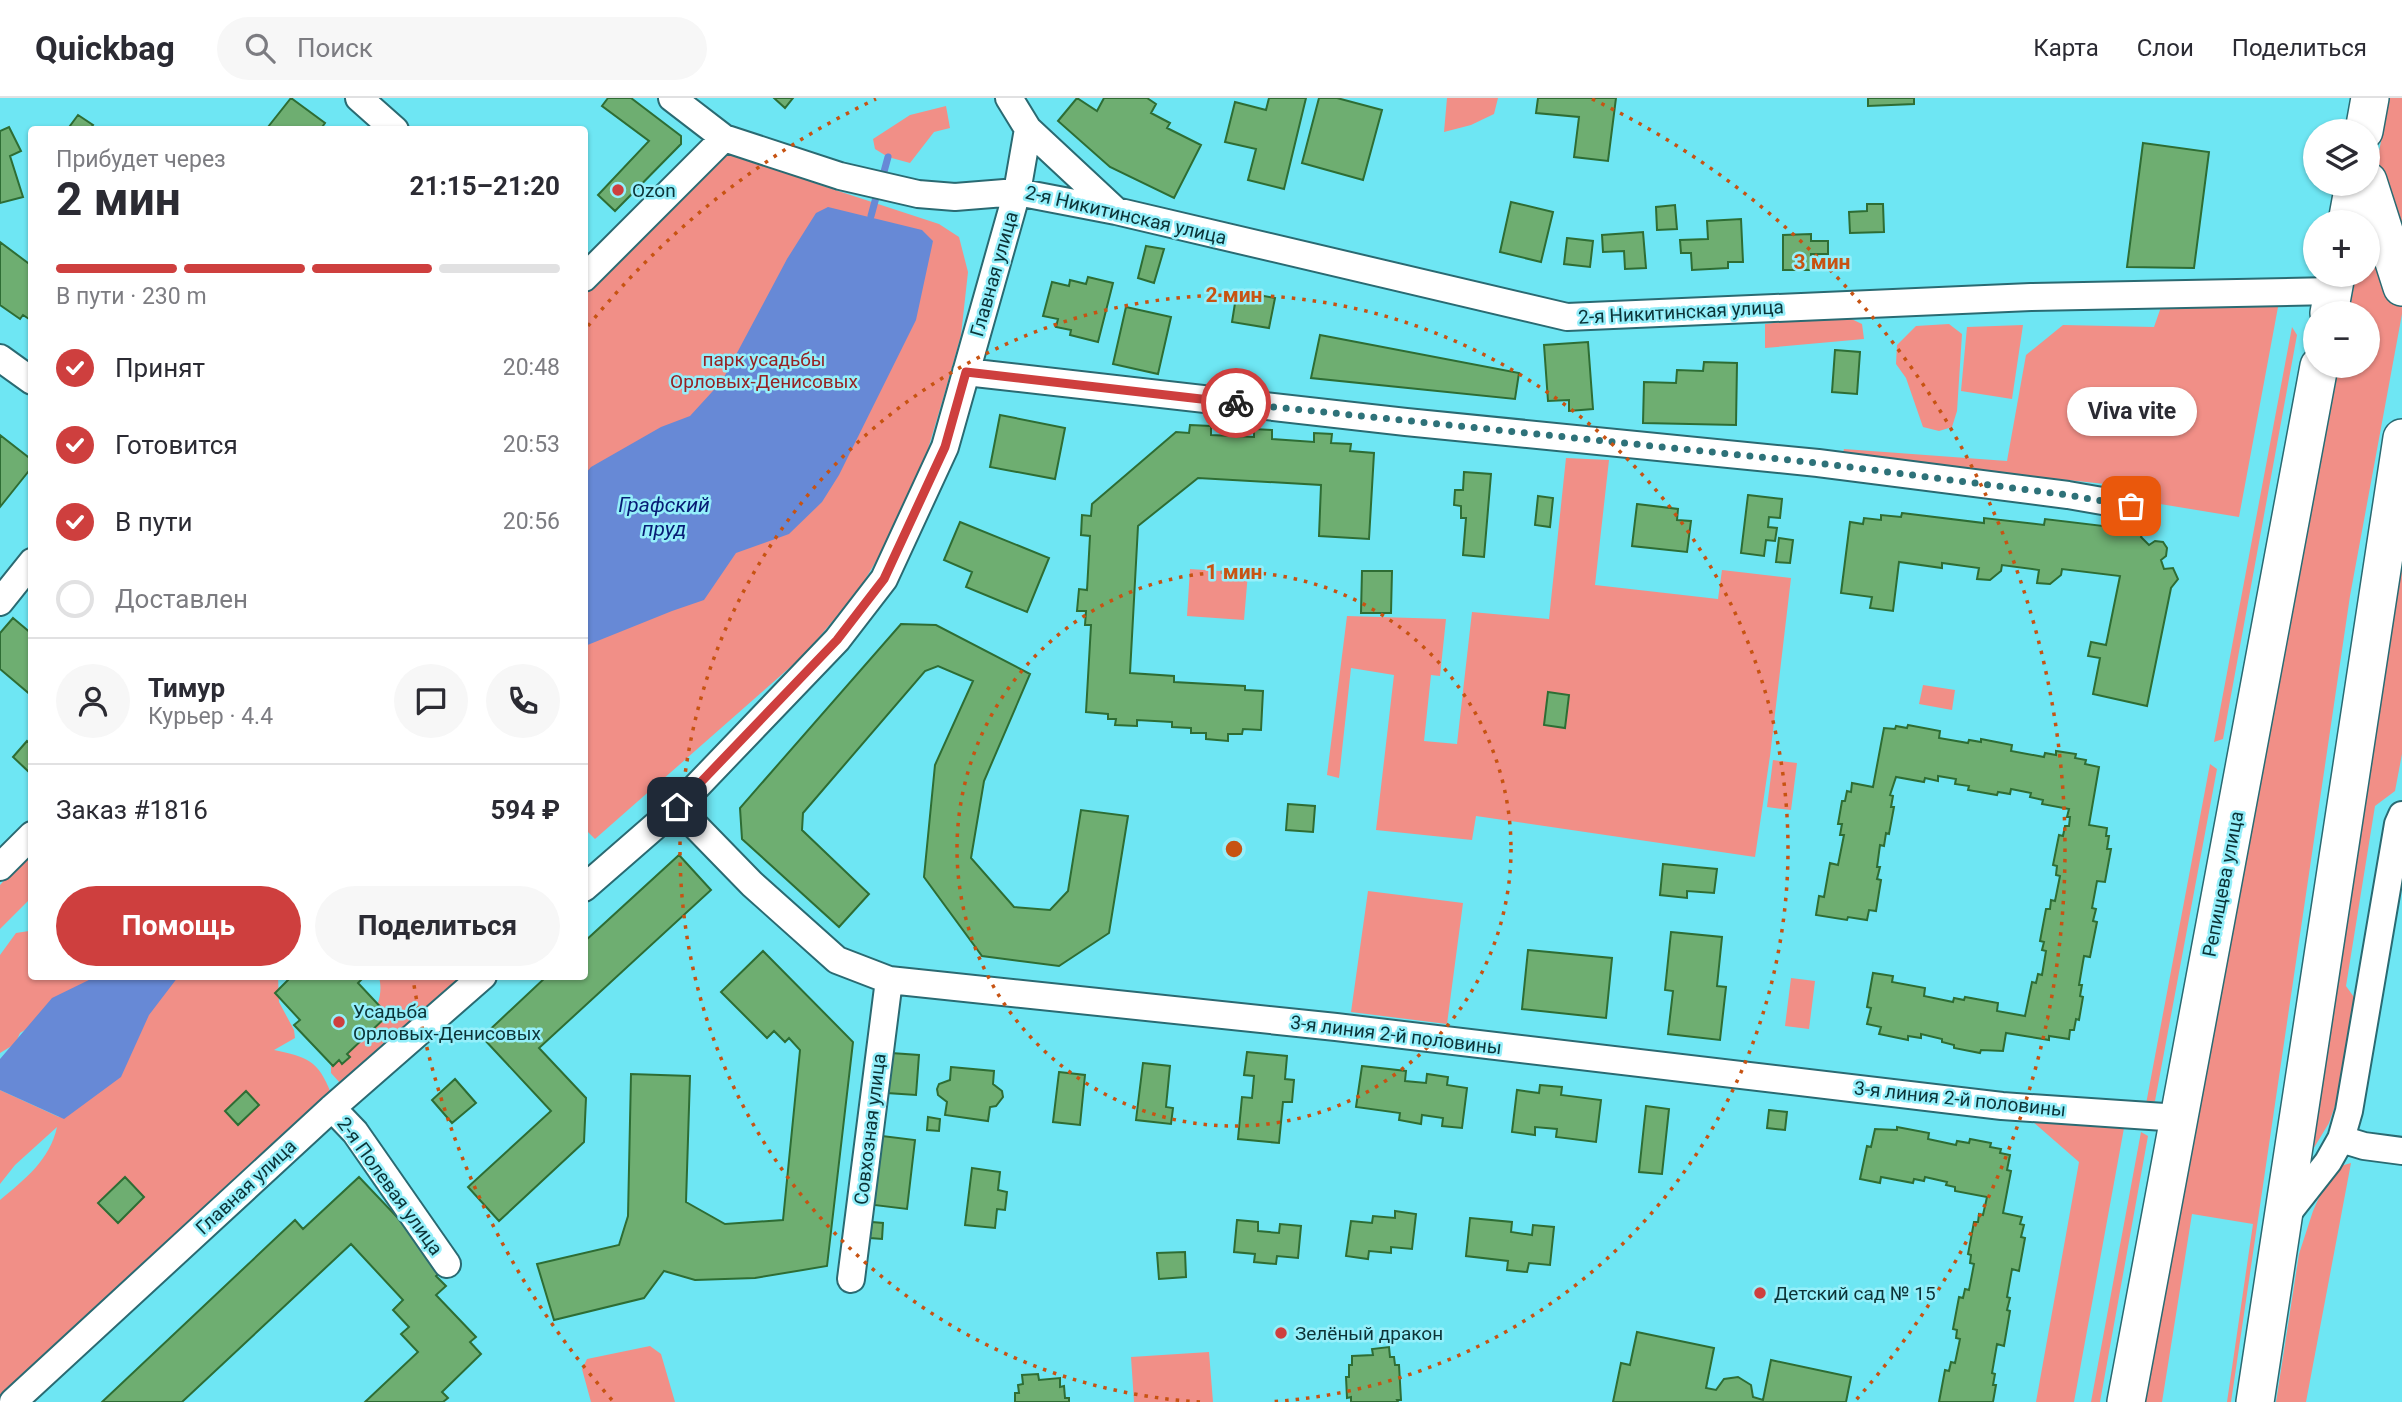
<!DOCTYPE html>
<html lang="ru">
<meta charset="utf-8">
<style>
body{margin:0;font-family:Roboto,sans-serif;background:#f7f7f7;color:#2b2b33;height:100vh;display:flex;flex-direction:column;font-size:26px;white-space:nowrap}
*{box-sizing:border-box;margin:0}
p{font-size:23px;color:#7c7c81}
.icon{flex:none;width:38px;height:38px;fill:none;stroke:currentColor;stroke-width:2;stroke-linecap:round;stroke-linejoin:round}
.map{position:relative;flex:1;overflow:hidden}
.side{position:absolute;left:28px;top:28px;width:560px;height:854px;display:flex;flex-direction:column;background:#fff;border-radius:7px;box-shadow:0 2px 5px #0004}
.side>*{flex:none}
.buttons{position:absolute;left:2303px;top:21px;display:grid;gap:14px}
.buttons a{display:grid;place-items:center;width:77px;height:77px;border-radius:50%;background:#fff;box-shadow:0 2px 5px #0004;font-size:35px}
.pin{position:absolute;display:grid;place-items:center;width:60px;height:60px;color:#fff;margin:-30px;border-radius:14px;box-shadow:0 4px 10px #0006}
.courier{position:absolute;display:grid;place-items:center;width:70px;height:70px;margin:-35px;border:5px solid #ce3f3e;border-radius:50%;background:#fff;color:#222;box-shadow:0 2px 9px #0007}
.bubble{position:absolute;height:49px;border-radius:24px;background:#fff;box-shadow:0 2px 5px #0004;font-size:23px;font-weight:700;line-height:49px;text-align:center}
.overview em{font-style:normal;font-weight:700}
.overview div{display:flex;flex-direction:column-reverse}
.overview{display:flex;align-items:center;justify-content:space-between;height:119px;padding:0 28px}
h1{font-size:46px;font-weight:700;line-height:52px}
.bar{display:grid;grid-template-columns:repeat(4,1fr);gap:10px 7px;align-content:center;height:84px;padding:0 28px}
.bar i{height:9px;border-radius:5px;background:#e1e1e2}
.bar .selected{background:#ce3f3e}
.bar p{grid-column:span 4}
.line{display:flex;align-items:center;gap:18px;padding:0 28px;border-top:2px solid #e1e1e2}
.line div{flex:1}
.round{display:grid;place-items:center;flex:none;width:74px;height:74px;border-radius:37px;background:#f7f7f7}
ol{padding:0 28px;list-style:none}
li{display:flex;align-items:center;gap:21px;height:77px}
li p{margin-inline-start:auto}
li .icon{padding:7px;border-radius:50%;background:#ce3f3e;color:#fff;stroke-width:4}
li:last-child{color:#7c7c81}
li i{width:38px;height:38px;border:4px solid #e1e1e2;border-radius:50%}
.action{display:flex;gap:14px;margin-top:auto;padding:14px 28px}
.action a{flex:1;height:80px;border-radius:42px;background:#ce3f3e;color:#fff;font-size:28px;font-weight:700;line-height:80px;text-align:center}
.action a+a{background:#f7f7f7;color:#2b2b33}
header{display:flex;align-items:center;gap:42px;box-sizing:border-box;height:98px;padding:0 35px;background:#fff;border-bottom:2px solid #e1e1e2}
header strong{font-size:33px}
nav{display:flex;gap:38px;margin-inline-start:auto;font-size:24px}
.search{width:490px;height:63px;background:#f7f7f7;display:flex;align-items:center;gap:18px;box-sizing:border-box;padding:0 24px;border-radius:38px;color:#7c7c81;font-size:26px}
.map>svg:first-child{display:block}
.green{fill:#f18f87}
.water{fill:#6789d6}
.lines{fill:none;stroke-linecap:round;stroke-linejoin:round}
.stream{stroke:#6789d6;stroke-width:7}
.building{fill:#6eae71;stroke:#2e6d34;stroke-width:2}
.minor-casing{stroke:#2a6a72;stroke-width:30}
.secondary-casing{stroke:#2a6a72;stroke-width:40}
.minor{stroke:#fff;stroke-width:26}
.secondary{stroke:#fff;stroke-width:37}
.done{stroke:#2e7279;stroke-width:7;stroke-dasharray:0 12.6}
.route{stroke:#ce3f3e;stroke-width:9}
.ring{fill:none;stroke:#c75312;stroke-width:3.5;stroke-dasharray:3.5 7}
.poi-dot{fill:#ce3f3e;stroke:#95effa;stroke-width:2.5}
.labels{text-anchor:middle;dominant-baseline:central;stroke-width:5;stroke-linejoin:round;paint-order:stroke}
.poi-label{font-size:19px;fill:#0b3337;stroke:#95effa;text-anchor:start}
.street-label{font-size:19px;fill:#0b3337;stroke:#95effa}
.park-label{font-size:19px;fill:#962223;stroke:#95effa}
.water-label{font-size:21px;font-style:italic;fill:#071b74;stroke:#95effa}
.centre{fill:#c75312;stroke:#95effa;stroke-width:3.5}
.ring-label{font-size:21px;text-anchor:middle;font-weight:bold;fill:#c75312;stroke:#95effa;stroke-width:5;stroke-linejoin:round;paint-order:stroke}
</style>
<header>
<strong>Quickbag</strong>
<div class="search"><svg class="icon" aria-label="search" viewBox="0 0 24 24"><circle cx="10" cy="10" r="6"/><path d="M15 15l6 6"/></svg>Поиск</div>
<nav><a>Карта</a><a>Слои</a><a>Поделиться</a></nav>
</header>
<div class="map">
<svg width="2402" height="1304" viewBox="0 0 2402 1304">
<rect width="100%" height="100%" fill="#6ee6f3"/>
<path class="green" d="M1447,0H1498L1494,16L1471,27L1444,34Z
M2389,0H2402V216L2350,498L2231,1304H2227L2253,1126L2192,1116L2162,1304H2145L2339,268H2368V215H2349L2356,177H2368V124H2366Z
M946,8L950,30L934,34L910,65L888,59L875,51L873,41L910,17Z
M727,53L820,87L939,126L959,139L968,174L961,237L945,294L920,378L895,431L859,492L804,557L595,741L585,731V196Z
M2161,209H2278L2239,419L2142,403L2143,390L1842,358L1844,351L2007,363L2026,257L2063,227L2154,229Z
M1843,217L1862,226L1864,241L1765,250V226Z
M1949,226L1962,236L1957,313L1952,329L1939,333L1923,329L1906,280L1896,266L1897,247L1916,228Z
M2023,227L2012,301L1961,293L1967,229Z
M2292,229L2297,237L2223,641L2214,644Z
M1566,360L1609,362L1595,487L1718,501L1722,472L1791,480L1770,658L1755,759L1476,718L1472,742L1376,732L1394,577L1351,570L1339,680L1327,677L1347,518L1446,521L1440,578L1431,577L1424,643L1457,646L1472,514L1549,521Z
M2402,466V656L2395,693L2375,708L2346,888L2356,902L2337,1002L2329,1025L2312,1053Z
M1190,471L1248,475L1244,522L1187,518Z
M1923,587L1955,592L1952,612L1919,606Z
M1773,662L1797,665L1791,712L1767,709Z
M2210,666L2217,671L2155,1003L2146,1006Z
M31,753V800L0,831V787Z
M1368,793L1463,805L1447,926L1351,914Z
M31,826L32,878L101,879L52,915L20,935L15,946L0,955V857L16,835L29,833Z
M278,878L279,904L294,932L295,940L274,952C307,959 318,962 331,995L5,1304H0V1102C24,1082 50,1062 57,1029L15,1067L0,1086V992L59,1019L161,879Z
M379,879H462L426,914L341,986L331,975V963C353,942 388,913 379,879Z
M1791,880L1815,883L1809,931L1785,928Z
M2031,1022L2124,1030L2074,1304H2036L2079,1064Z
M2141,1034L2148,1038L2100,1304H2091Z
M2351,1065L2306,1304H2276L2299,1156L2313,1113L2329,1077L2337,1069Z
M650,1248L661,1256L675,1304H591L582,1271L587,1261Z
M1209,1254L1213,1304H1134L1131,1259Z"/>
<path class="water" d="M828,109L922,132L933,143L916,222L839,377L822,404L789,436L736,455L704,502L672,513L585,548V376L591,369L661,329L690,318L722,283L787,161L816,115Z
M95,879H178L149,917L121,979L64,1021L0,992V961L52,900Z"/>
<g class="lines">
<path class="stream" d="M882,81L888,59
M871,118L878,92"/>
</g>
<path class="building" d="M291,0L325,25L320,32H272L268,29Z
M608,0H631L681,38V46L615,113L598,97L649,43L602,8Z
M774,0H793L785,10Z
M1077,0L1097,13L1104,0H1147L1156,6L1151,15L1170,25L1167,30L1201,47L1174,100L1110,69L1058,23Z
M1269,0H1306L1284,91L1248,82L1256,51L1225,44L1235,4L1266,12Z
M1319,0H1337L1382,12L1363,82L1302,65Z
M1538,0H1616L1608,63L1574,59L1579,19L1536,15Z
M1868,0H1914V6L1868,8Z
M78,17L93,27L89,32H67Z
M9,29L21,53L10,58L23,99L0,105V33Z
M2143,45L2209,54L2194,170L2127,169Z
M1511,104L1553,114L1541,164L1500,154Z
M1867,106H1883L1884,134L1850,135L1849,114L1867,113Z
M1675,107L1677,131L1657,132L1656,109Z
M1741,121L1743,164H1728V170L1692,172L1691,155H1681L1680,142L1708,141L1707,123Z
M1643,134L1646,170L1625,171L1624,153L1603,154L1602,137Z
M1811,136V143H1828V156H1811L1812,172H1783V137Z
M1567,140L1593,143L1590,169L1564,166Z
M0,144L32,168V223L23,217L20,221L0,207Z
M1146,148L1164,151L1154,185L1138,180Z
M1088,179L1113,185L1098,244L1070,237L1071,232L1056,229L1058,221L1043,218L1052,184L1069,188L1070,182L1086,186Z
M1237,193L1275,200L1269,230L1232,224Z
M1126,209L1171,219L1158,276L1113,266Z
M1320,237L1519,275L1515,301L1311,280Z
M1588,244L1593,311L1569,313V302L1548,303L1544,247Z
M1835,252L1860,254L1857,296L1832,294Z
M1704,264L1737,265L1736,327L1643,325L1644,284L1676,285L1677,272L1703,273Z
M1000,317L1065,330L1055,381L990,369Z
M1190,327L1211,328V337L1254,339V331L1272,332V341L1314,344V335L1332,336L1331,345L1351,346L1350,353L1374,355L1369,441L1319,438L1321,387L1198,380L1138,428L1130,575L1174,578V584L1245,588V592L1263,593L1261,632L1243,631L1242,636H1228V643L1206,641V635H1191V630L1172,629V624L1137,622V628L1115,627L1116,621H1108V616L1086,614L1091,527H1085L1086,513H1077L1079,491L1087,492L1090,438L1081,437L1082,417L1091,418L1092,406L1176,334L1189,335Z
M0,337L32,362V369L0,409Z
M1464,374L1491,376L1484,459L1463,457L1466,420H1461V408L1454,407L1455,392H1463Z
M1748,397L1782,401L1780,420L1769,419L1768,429L1777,430L1775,443L1766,442L1764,458L1741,455Z
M1538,398L1553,400L1550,429L1535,427Z
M1637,406L1678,411L1677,422L1691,423L1687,454L1632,448Z
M1902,415L1984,425V420L2044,427L2045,421L2111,429L2112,424L2126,426L2134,424L2141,427L2143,435L2141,439L2149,447L2155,443L2163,444L2167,450L2166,458L2161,462L2164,471L2173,470L2178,481L2171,490L2147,608L2093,596L2100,560L2088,558L2091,544L2106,547L2120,478L2062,471L2061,477L2050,486L2037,485L2039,472L2002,467L2001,473L1990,482L1977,481L1979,470L1942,465V470L1899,464L1893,513L1870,510L1872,499L1841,495L1850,424L1863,426L1864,420L1881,422V417L1901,419Z
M960,424L1049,460L1027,514L966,489L972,474L944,462Z
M1779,440L1793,442L1790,465L1776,464Z
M1362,473H1392L1391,515H1361Z
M13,520L32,536V598L0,571V535Z
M901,526L936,527L1030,576L984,683L971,760L1014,809L1050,812L1068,793L1081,712L1128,718L1109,835L1059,868L982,858L924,779L935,667L973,583L938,568L925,573L803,715L802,732L869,796L839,829L742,741L740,710Z
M1548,594L1569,597L1565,630L1544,627Z
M1908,627L1940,633L1939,640L1968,645L1969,642L1981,644V641L2012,647L2011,653L2044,659L2045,655L2056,657V653L2076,656L2075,660L2086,662L2085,666L2099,669L2089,727L2107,730L2106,738H2109L2107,751H2111L2105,784L2097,783L2092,810L2096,811L2093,823L2097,824L2090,859L2084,858L2079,887H2082L2080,898L2083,899L2079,922L2076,921L2074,932H2070L2069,941L2049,938V942L2006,935L2003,953L1981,952L1980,955L1954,950V947L1942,944V941L1921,936V940L1908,938V942L1879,936L1881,929L1867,926L1871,910L1867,909L1873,875L1893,878L1892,884L1925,890L1924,898L1953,904L1954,900L1964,902L1965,899L1998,905L1997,913L2025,918L2032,884L2036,885L2038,876L2042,877L2046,853L2042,852L2044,844L2040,843L2046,811H2050L2051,802L2055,803L2060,778L2056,777L2057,768L2053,767L2059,737L2063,738L2065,728H2069L2070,719H2067L2069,711L2042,706L2043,702L2030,699L2031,695L2011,691L2010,696L1998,694L1997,697L1968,692L1969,688L1955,686L1956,681L1938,678V683L1925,680L1924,684L1896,679L1890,697L1893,698L1891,709H1894L1889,736L1886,735L1884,748L1880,747L1877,769H1880L1877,781L1881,782L1876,813L1869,812L1867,822L1848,819L1847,822L1816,817L1819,798L1824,799L1830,765L1838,767L1844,737H1840L1842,726H1838L1842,703H1845L1847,693L1851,694L1852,685L1873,689L1884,630L1895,631L1896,628L1907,630Z
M27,643L32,647V671L29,674L13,659Z
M1288,706L1315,708L1313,734L1286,732Z
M679,757L711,792L539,950L586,1000L584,1044L499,1123L468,1089L551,1013L482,939L547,878H584V844Z
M1663,766L1717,771L1714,795L1687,793V800L1660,797Z
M1671,834L1722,839L1717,888L1726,889L1720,942L1668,936L1673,893L1665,892Z
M1528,852L1612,860L1606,920L1522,911Z
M763,853L853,944L827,1168L755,1180L695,1182L664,1173L644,1200L554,1222L537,1166L619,1147L628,1118L631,976L690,978L686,1104L725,1126L783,1122L800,952L789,940L785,944L774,933L767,940L721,894Z
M292,878H365L358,885L388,917L347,956L350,959L342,966L339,962L333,968L294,927L300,922L275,895Z
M1247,954L1287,958L1285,981L1294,982L1292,1004H1283L1279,1045L1238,1041L1242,999L1252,1000L1254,978L1244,977Z
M891,955L919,957L916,997L887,995Z
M1143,965L1170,968L1166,1009L1173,1010L1171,1026L1136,1022Z
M1362,968L1406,973L1405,983L1426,985L1427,976L1448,979L1447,987L1467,990L1462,1030L1442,1028L1443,1020L1422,1017L1421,1026L1399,1022L1400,1015L1356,1009Z
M951,969L994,973L993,986L1002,993L1003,999L996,1008L990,1009L988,1023L945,1017L947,1004L938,997L937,991L939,986L950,982Z
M1059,974L1085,977L1080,1027L1053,1024Z
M455,981L476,1005L452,1025L432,1002Z
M1540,987L1562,989L1561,997L1601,1002L1596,1044L1556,1039L1557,1031L1535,1029V1037L1512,1034L1517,992L1539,995Z
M246,993L259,1007L238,1027L225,1013Z
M1646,1008L1669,1011L1662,1076L1639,1074Z
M1769,1012L1787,1014L1785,1032L1767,1030Z
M928,1019L940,1021L939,1033L927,1032Z
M1897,1029L1929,1035L1928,1041L1956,1047L1957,1043L1969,1045L1970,1041L1991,1045L1990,1049L2001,1051L2000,1055L2010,1057L2007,1072L2011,1073L2003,1115L2022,1119L2020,1126L2024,1127L2021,1139L2025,1140L2019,1173L2012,1171L2007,1199L2010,1200L2007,1212L2010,1213L2004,1248L1997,1246L1992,1275L1995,1276L1993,1287H1996L1993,1304H1939L1945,1272L1949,1273L1951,1264L1955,1265L1960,1241L1956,1240L1957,1232L1953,1231L1959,1199L1963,1200L1965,1191L1969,1192L1974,1166L1970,1165L1971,1157L1968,1156L1974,1124H1978L1979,1116L1983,1117L1987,1099L1955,1093V1089L1946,1087L1947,1084L1925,1079L1924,1083L1914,1081L1913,1085L1881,1079L1880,1085L1860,1081L1867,1048L1871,1049L1875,1031L1897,1032Z
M882,1038L915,1042L907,1111L874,1107Z
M972,1070L1000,1074L998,1092L1007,1094L1005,1112L997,1111L995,1130L965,1127Z
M125,1079L144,1099L118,1125L98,1105Z
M359,1079L435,1159L442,1173L436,1178L446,1188L436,1197L476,1239L470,1244L481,1256L442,1294L448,1300L443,1304H365L418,1254L401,1236L409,1229L393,1212L403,1202L351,1146L182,1304H102L295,1122L303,1131Z
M1395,1113L1416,1116L1412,1151L1391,1149V1155L1369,1153L1368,1161L1346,1158L1351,1123L1372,1125L1373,1118L1395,1120Z
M1470,1120L1512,1124L1511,1134L1532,1137L1533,1127L1554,1129L1550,1167L1529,1165L1527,1174L1507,1172L1508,1163L1466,1158Z
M1237,1122L1258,1124V1133L1279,1135L1280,1126L1301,1128L1298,1160L1277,1158L1276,1166L1254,1164L1255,1156L1234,1154Z
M872,1124L883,1125L882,1141L870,1140Z
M1185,1154L1186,1179L1159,1181L1157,1155Z
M1637,1234L1714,1250L1706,1290L1716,1292L1724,1281L1738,1279L1751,1287L1753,1299L1763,1302L1771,1262L1851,1279L1846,1304H1613L1621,1265L1630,1267Z
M1389,1249L1390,1259H1394L1395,1267H1399L1401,1302H1397L1398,1304H1351V1299L1347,1300L1346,1279H1349V1267H1352V1258L1373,1257L1372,1251Z
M1038,1276L1039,1282L1060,1280V1289L1064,1288L1065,1300H1069V1304H1015V1295H1019L1018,1287L1023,1286L1022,1277Z"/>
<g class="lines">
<defs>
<path id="minor" d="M359,0L395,32
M672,0L724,40L840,78L918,96L955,99L1017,94L1116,113L1567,219L2031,199L2333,193
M1028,31L1116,113
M584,180L724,40
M0,260L32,283
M966,274L1406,324L1818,365L2068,397L2131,408
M0,504L32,464
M677,709L752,786L837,862L889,882L1336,929L2002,1008L2179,1020
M0,769L32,737
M584,790L677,709L837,542L884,481L945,349L1017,94L1028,31L1009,0
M332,1010L355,1034L447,1166
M2341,1041L2364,1048L2402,1053
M2284,1120L2328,1064L2341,1041L2349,1013L2398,726L2402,717
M851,1181L889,882
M13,1304L332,1010L483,878"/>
<path id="secondary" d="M2364,33L2370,0
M2368,83L2402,189
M2347,124L2354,86
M2329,215L2336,177
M2126,1304L2319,268
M2255,1304L2402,340"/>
</defs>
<use href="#minor" class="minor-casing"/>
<use href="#secondary" class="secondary-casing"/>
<use href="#minor" class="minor"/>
<use href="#secondary" class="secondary"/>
</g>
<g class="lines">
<path class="done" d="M1236,305L1818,365L2068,397L2131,408"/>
<path class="route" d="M677,709L837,542L884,481L945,349L966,274L1236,305"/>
</g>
<g class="ring">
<circle cx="1234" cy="751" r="277"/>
<path d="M1200 1304A554 554 0 1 1 1268 1304"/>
<path d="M612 1302A831 831 0 0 1 413 881M588 228A831 831 0 0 1 876 1M1592 1A831 831 0 0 1 1856 1302"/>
</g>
<g class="poi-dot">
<circle cx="618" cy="92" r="7"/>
<circle cx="339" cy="924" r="7"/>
<circle cx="1760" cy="1195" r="7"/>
<circle cx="1281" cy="1235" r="7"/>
</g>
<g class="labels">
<g class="poi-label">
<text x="632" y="92">Ozon</text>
<text x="353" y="913">Усадьба<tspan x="353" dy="22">Орловых-Денисовых</tspan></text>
<text x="1774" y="1195">Детский сад № 15</text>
<text x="1295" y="1235">Зелёный дракон</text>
</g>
<g class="street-label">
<text transform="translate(1126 117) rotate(13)">2-я Никитинская улица</text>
<text transform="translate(994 176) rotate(-74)">Главная улица</text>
<text transform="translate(1681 214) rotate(-3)">2-я Никитинская улица</text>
<text transform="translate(2223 786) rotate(-79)">Репищева улица</text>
<text transform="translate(1396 937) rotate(7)">3-я линия 2-й половины</text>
<text transform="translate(1960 1001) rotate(6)">3-я линия 2-й половины</text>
<text transform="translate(870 1031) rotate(-83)">Совхозная улица</text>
<text transform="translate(390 1088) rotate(54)">2-я Полевая улица</text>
<text transform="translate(246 1089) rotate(-43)">Главная улица</text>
</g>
<g class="park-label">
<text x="764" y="261">парк усадьбы<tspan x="764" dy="22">Орловых-Денисовых</tspan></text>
</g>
<g class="water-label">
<text x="664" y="407">Графский<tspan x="664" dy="24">пруд</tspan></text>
</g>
</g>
<circle cx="1234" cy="751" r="10" class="centre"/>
<g class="ring-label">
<text x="1822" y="171">3 мин</text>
<text x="1234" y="204">2 мин</text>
<text x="1234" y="481">1 мин</text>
</g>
</svg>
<div class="buttons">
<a><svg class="icon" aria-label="layers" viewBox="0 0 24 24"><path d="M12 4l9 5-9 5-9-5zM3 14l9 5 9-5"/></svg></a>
<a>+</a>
<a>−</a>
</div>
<div class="pin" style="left:2131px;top:408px;background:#ea580c"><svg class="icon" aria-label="bag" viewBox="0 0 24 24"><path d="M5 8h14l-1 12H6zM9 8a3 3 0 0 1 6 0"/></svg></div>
<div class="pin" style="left:677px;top:709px;background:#1f2937"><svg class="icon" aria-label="home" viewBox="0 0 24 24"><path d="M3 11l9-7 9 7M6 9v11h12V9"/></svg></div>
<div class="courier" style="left:1236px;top:305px"><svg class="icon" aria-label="bike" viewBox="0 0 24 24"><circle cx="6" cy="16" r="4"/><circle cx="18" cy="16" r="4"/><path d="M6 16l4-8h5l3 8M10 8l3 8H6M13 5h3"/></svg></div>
<div class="bubble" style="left:2067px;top:289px;width:130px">Viva vite</div>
<section class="side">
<div class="overview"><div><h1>2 мин</h1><p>Прибудет через</p></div><em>21:15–21:20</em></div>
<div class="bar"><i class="selected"></i><i class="selected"></i><i class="selected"></i><i></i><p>В пути · 230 m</p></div>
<ol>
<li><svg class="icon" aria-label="check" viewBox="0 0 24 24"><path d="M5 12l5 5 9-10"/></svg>Принят<p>20:48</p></li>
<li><svg class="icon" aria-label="check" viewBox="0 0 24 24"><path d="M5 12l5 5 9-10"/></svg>Готовится<p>20:53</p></li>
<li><svg class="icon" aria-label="check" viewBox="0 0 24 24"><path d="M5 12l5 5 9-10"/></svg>В пути<p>20:56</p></li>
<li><i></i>Доставлен</li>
</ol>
<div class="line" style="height:126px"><a class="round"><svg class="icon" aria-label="person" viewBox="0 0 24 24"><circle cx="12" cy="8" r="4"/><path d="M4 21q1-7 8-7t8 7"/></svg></a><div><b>Тимур</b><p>Курьер · 4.4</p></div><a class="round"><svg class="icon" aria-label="chat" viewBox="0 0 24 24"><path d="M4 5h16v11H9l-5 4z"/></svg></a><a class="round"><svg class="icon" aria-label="phone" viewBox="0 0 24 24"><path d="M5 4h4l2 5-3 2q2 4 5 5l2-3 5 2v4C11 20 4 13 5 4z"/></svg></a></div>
<div class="line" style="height:91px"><div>Заказ #1816</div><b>594 ₽</b></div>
<div class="action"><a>Помощь</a><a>Поделиться</a></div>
</section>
</div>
